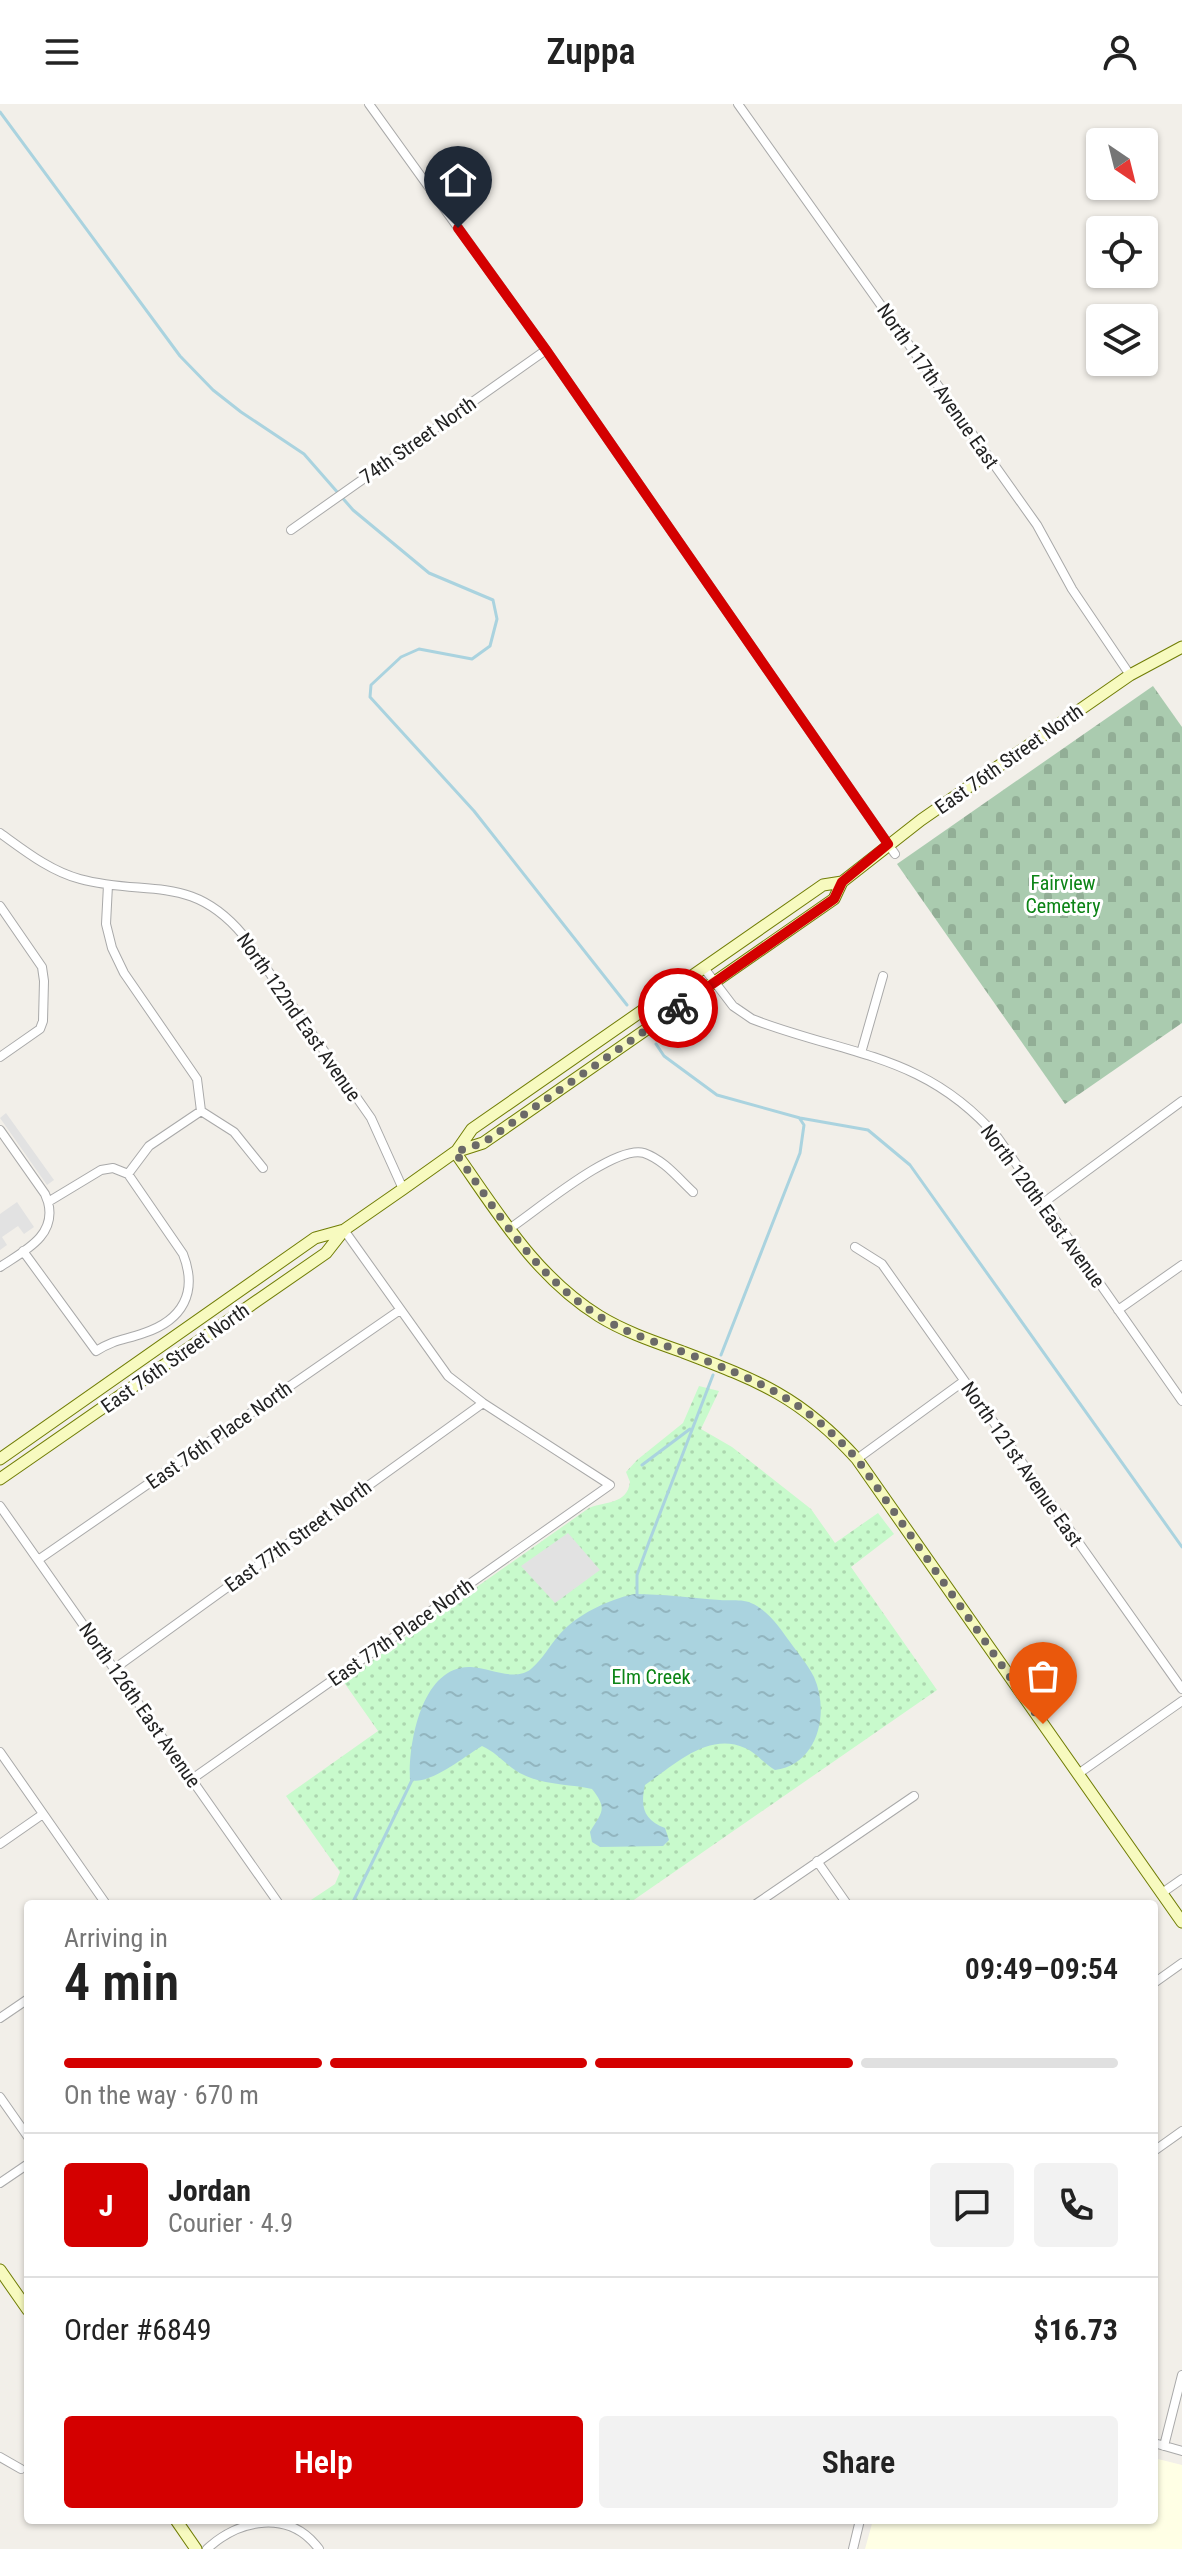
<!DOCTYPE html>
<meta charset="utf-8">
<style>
body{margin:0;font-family:"Roboto Condensed",sans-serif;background:#f2f2f2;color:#222;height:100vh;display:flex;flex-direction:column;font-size:30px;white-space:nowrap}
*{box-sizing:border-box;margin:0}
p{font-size:26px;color:#767676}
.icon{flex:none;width:44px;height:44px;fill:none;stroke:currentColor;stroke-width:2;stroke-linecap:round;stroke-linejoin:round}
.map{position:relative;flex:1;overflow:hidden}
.details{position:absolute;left:24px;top:1796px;width:1134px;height:624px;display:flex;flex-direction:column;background:#fff;border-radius:8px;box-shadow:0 2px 6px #0004}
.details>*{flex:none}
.needle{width:52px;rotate:145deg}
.fabs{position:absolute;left:1086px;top:24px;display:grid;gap:16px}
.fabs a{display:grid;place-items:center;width:72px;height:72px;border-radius:8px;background:#fff;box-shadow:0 2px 6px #0004;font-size:40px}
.pin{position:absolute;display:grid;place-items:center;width:68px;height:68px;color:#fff;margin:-82px -34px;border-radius:50% 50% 50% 0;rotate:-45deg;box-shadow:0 0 8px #0007}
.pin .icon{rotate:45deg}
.courier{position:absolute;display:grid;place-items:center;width:80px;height:80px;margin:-40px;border:6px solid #d40000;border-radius:50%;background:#fff;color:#222;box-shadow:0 2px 10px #0007}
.overview em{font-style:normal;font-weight:600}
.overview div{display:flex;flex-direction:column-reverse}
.overview{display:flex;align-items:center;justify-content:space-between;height:136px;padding:0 40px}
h1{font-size:52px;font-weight:600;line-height:60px}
.bar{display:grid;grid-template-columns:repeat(4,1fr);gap:12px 8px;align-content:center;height:96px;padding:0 40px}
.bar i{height:10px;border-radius:6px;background:#e0e0e0}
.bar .on{background:#d40000}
.bar p{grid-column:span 4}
.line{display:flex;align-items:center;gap:20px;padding:0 40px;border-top:2px solid #e0e0e0}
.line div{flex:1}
.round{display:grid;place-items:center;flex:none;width:84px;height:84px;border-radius:8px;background:#f2f2f2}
.button{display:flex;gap:16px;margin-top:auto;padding:16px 40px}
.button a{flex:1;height:92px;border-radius:8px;background:#d40000;color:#fff;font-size:32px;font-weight:600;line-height:92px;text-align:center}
.button a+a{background:#f2f2f2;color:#222}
header{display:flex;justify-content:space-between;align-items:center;height:104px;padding:0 40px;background:#fff;font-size:36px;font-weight:600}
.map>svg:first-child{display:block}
.education{fill:#ffffe5}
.cemetery{fill:url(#cemetery-stones)}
.park{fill:url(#park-dots)}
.parking{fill:#e2e2e2}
.water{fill:url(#water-ripples)}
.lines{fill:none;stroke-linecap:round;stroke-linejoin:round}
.stream{stroke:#aad3df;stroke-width:3}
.street-casing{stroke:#a9a9a9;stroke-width:10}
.secondary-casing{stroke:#707d05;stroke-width:13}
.street{stroke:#fff;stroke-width:8}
.secondary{stroke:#f7fabf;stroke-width:11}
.done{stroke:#6b6a68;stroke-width:8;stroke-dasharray:0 14.4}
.route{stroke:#d40000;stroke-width:10}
.labels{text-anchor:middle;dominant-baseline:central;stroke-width:6;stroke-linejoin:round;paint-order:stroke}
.street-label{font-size:20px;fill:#222;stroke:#fff}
.park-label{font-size:20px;fill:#0c8416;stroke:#fff}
</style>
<header><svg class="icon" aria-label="menu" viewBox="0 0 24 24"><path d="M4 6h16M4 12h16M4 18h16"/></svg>Zuppa<svg class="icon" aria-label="person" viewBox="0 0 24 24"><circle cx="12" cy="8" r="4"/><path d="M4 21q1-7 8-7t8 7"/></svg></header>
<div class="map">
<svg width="1182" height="2445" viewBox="0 0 1182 2445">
<defs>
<pattern id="cemetery-stones" width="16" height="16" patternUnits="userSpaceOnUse" patternTransform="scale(2)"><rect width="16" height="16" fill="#aacbaf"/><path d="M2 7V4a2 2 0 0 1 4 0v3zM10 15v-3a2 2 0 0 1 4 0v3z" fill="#92ae96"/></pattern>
<pattern id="park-dots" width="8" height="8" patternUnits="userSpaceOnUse" patternTransform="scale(2)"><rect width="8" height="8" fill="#c8facc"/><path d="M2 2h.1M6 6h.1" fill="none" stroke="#acd6af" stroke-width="1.8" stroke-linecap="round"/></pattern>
<pattern id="water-ripples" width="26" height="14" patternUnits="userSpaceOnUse" patternTransform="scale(2)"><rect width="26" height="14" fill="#aad3df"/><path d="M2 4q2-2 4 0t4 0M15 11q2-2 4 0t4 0" fill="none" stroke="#92b5bf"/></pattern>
</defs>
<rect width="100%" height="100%" fill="#f2efe9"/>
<path class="education" d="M1154,2354L1182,2361V2445H865L873,2416H1154Z"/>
<path class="cemetery" d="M1153,582L1182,623V919L1065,1000L897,760Z"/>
<path class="park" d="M699,1282L719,1287L701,1325L732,1343L811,1405L835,1439L878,1409L894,1430L851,1463L937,1586L628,1800H305L335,1780L340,1768L286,1692L378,1627L343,1577L589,1404C605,1397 627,1401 630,1378L626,1368L637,1356L683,1319Z"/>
<path class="parking" d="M6,1009L54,1076L47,1081L0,1014Z
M17,1098L34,1123L24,1130L18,1122L2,1133L7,1141L0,1146V1110Z
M568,1429L600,1466L555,1499L521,1462Z"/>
<path class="water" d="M634,1490C663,1490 692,1494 720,1496C729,1497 743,1495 751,1499C768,1506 780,1524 790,1538C798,1549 808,1561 814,1573C830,1609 818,1660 775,1666C764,1660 757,1649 745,1644C708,1627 673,1662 645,1681C640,1703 644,1716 665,1724L669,1736L663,1742L600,1743L592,1738L590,1728C602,1708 608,1705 592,1685C570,1680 544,1681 524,1671C508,1664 498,1649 482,1642C465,1652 429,1682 410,1676C408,1639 422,1561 471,1563C490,1564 515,1578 531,1565C542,1556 550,1541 559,1531C577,1510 608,1496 634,1490Z"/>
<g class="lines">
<path class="stream" d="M0,8L180,252L213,286L241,308L304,350L353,406L429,469L493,496L497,515L490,542L472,555L419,545L401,553L371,581L370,593L474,707L627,901
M656,940L664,952L717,991L800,1014L868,1026L910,1061L1182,1443
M721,1251L800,1049L804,1021L800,1015
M642,1361L690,1325
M637,1491V1471L649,1438L713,1271
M352,1800L413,1674"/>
<defs>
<path id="street" d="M369,0L546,246L895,750
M738,0L1037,421L1072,485L1130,571
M291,426L546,246
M0,729C25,747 50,767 80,775C147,793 191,769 243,831L371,1014L403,1085
M108,781L106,820L112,844L124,869L197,975L201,1007L234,1028L263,1064
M0,802L42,863L44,877L43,917L40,925L0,953
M704,864L733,902L752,915C848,952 925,949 998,1034L1182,1297
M861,949L883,872
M0,1026L45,1090L48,1098
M1043,1099L1182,997
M509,1125C536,1107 615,1040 644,1049C664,1056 678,1074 693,1088
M855,1143L882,1160L1182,1585
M23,1147L96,1247C115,1235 125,1236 144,1229C183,1216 198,1188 183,1150L128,1070
M0,1163C24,1147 57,1132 48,1098L101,1066L113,1064L128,1070L149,1042L201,1007
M1118,1206L1182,1161
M857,1355L964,1277
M0,1402L279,1800
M38,1456L400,1206
M114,1565L483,1299
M0,1648L106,1800
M1078,1670L1182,1597
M192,1675L610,1381L483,1299L448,1272L344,1126
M0,1740L43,1710
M817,1757L847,1800
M1162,1789L1182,1775
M756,1800L914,1692
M1154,1879L1182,1859
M0,1914L28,1895
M0,1993L28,2033
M1154,2047L1182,2027
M0,2079L28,2060
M1154,2339L1182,2347
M1164,2342L1182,2271
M0,2353L21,2365
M207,2445C239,2415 289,2405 319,2445
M853,2445L860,2416"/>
<path id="secondary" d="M455,1048C498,1109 535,1172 599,1212C625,1228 655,1238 683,1248C759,1277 801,1293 857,1355L1182,1818
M456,1048L472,1025L823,781L842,778
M0,1355L315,1134L344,1126
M0,1375L326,1149L344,1126L403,1085L455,1048L483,1039L834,795L842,778L921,716L1130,571L1182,543
M0,2166L28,2206
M176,2416L196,2445"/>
</defs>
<use href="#street" class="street-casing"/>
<use href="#secondary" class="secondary-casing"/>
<use href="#street" class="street"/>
<use href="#secondary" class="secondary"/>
</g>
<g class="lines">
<path class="done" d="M678,904L483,1039L455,1048C498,1109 535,1172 599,1212C624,1228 655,1238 683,1248C759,1277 801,1293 857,1355L1043,1620"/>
<path class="route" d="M458,124L546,246L888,740L842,778L834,795L678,904"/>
</g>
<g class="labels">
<g class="street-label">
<text transform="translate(938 282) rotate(55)">North 117th Avenue East</text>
<text transform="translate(418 336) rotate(-35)">74th Street North</text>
<text transform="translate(1009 655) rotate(-35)">East 76th Street North</text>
<text transform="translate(299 913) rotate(55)">North 122nd East Avenue</text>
<text transform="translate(1043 1102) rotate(54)">North 120th East Avenue</text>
<text transform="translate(175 1254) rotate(-35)">East 76th Street North</text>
<text transform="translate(219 1331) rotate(-35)">East 76th Place North</text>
<text transform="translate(1022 1360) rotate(55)">North 121st Avenue East</text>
<text transform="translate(298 1432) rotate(-36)">East 77th Street North</text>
<text transform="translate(401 1528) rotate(-35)">East 77th Place North</text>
<text transform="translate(140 1601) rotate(55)">North 126th East Avenue</text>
</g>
<g class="park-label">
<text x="1063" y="779">Fairview<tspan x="1063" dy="23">Cemetery</tspan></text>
<text x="651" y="1573">Elm Creek</text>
</g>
</g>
</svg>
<div class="fabs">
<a><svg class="needle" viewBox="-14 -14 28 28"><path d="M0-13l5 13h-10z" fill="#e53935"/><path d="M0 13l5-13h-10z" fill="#767676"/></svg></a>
<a><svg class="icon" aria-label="locate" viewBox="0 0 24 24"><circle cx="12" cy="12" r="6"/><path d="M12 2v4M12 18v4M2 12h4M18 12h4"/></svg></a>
<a><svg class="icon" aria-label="layers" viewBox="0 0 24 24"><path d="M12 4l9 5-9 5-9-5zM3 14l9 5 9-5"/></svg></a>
</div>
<div class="pin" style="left:1043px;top:1620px;background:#ea580c"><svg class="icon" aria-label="bag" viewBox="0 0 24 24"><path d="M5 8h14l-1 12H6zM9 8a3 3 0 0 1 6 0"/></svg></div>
<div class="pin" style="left:458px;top:124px;background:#1f2937"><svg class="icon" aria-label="home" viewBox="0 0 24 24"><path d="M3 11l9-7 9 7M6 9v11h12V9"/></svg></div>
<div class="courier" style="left:678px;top:904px"><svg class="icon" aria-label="bike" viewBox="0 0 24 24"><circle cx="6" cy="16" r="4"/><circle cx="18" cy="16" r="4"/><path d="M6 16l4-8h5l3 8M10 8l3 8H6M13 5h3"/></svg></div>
<section class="details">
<div class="overview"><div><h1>4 min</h1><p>Arriving in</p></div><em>09:49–09:54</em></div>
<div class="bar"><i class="on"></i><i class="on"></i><i class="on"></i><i></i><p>On the way · 670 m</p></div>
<div class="line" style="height:144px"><b class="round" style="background:#d40000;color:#fff">J</b><div><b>Jordan</b><p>Courier · 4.9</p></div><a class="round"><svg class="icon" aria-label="chat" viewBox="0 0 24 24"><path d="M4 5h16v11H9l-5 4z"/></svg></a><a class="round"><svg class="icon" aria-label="phone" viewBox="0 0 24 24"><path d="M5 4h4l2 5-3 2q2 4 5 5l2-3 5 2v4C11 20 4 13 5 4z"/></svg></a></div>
<div class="line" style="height:104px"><div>Order #6849</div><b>$16.73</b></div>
<div class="button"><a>Help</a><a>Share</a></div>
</section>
</div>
